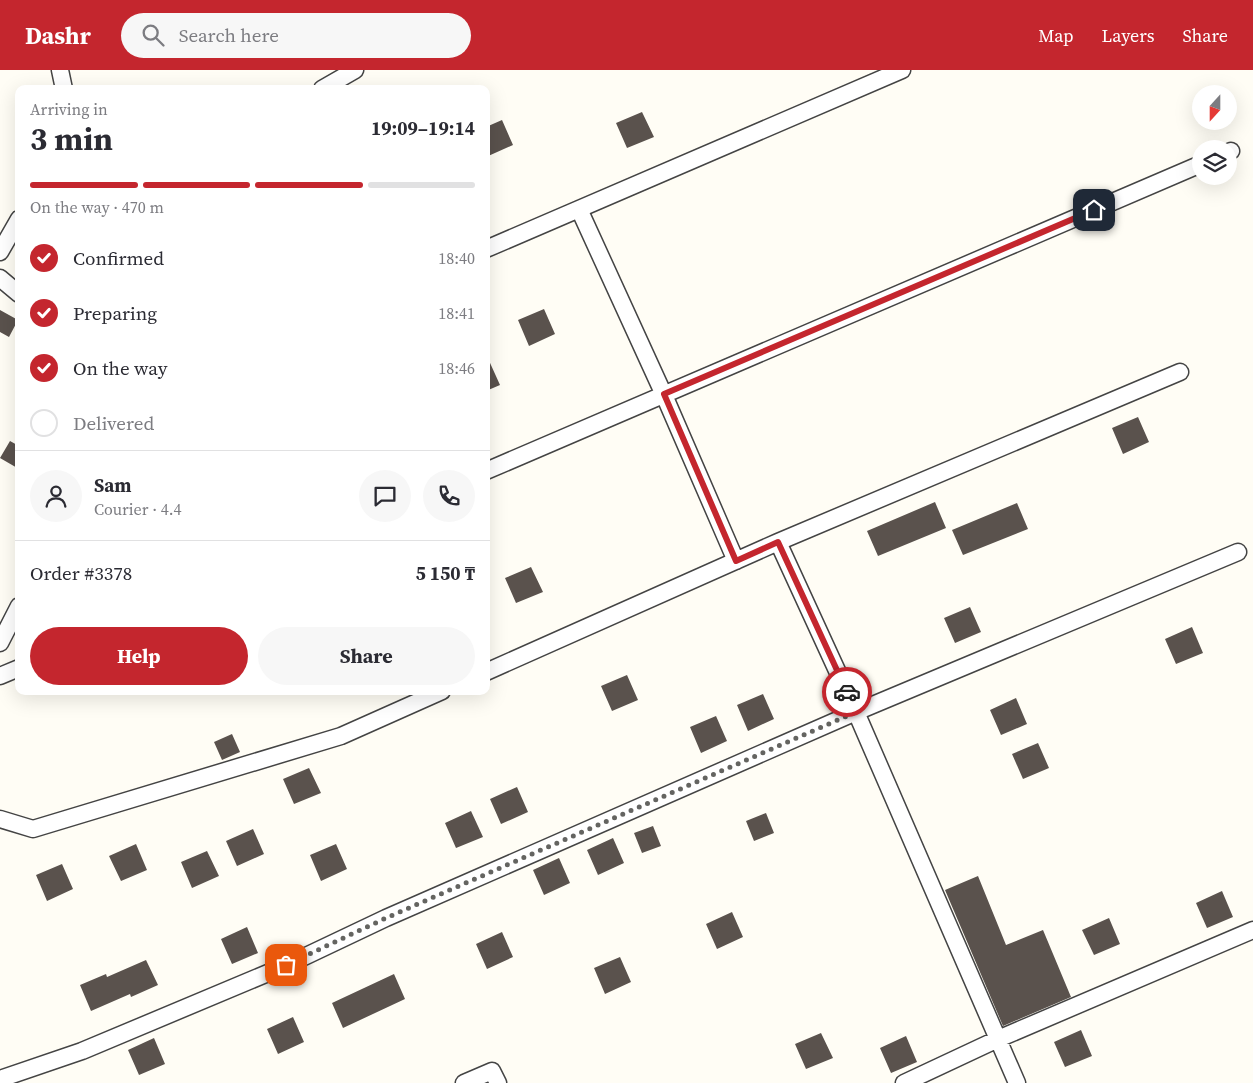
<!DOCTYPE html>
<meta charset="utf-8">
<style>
body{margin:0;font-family:"Source Serif 4",serif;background:#f7f7f7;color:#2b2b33;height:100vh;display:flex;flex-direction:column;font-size:19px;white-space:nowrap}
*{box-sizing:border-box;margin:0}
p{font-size:16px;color:#7c7c81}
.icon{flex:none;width:28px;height:28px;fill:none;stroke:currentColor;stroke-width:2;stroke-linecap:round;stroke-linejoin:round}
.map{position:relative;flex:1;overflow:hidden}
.sheet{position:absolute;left:15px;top:15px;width:475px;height:610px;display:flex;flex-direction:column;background:#fff;border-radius:10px;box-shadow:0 5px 20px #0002}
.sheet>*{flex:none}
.needle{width:32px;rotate:201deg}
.controls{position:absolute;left:1192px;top:15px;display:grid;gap:10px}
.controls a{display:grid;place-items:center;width:45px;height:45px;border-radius:50%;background:#fff;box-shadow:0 5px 20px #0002;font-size:25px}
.pin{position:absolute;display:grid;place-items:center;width:42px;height:42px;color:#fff;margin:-21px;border-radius:10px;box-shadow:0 2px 8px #0006}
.courier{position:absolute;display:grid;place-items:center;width:50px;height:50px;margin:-25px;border:4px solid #c4262e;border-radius:50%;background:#fff;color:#222;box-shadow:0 1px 6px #0007}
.summary em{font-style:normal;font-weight:700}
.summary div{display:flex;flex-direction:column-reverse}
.summary{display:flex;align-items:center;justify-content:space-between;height:85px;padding:0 15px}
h1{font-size:32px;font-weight:700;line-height:38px}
.bar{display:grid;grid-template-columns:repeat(4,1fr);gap:8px 5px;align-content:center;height:60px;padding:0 15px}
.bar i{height:6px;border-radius:4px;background:#e1e1e2}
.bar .selected{background:#c4262e}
.bar p{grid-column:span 4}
.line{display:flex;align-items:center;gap:12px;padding:0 15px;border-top:1px solid #e1e1e2}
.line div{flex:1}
.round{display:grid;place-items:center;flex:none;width:52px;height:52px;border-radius:26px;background:#f7f7f7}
ol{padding:0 15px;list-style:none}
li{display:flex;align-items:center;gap:15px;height:55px}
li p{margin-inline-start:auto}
li .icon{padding:5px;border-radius:50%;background:#c4262e;color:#fff;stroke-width:4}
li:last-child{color:#7c7c81}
li i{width:28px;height:28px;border:2px solid #e1e1e2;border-radius:50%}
.primary-button{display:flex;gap:10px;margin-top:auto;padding:10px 15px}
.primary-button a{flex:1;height:58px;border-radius:30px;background:#c4262e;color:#fff;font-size:20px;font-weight:700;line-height:58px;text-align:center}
.primary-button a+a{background:#f7f7f7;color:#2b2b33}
header{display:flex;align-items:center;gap:30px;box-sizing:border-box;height:70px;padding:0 25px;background:#c4262e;color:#fff}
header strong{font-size:24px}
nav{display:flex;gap:28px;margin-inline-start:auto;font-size:18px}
.search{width:350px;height:45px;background:#f7f7f7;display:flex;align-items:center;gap:12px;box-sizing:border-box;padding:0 18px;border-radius:28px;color:#7c7c81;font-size:19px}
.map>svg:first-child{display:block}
.building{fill:#5a524d}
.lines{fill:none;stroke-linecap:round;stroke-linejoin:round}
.minor-casing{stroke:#444;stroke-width:19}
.minor{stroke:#fff;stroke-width:16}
.done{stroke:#646461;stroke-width:5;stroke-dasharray:0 9}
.route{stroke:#c4262e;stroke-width:6}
</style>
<header>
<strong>Dashr</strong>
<div class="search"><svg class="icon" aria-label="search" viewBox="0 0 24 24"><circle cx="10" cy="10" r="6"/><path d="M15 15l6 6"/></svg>Search here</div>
<nav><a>Map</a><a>Layers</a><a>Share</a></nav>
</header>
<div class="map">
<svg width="1253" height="1013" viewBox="0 0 1253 1013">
<rect width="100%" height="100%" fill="#fffdf5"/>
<path class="building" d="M642,42L654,67L627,78L616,53Z
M502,50L513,75L486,87V57Z
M544,239L555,264L529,276L518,250Z
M0,240L18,250L9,267L0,262Z
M486,284L500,315L486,321Z
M1138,347L1149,372L1123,384L1112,358Z
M10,371L19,376V399L0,388Z
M935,432L946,458L878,486L867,461Z
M1017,433L1028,459L963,485L952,460Z
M531,497L543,522L516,533L505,508Z
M970,537L981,562L955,573L944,548Z
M1192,557L1203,583L1176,594L1165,569Z
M627,605L638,630L612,641L601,616Z
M763,624L774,649L748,661L737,635Z
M1016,628L1027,654L1001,665L990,640Z
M716,646L727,671L701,683L690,657Z
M232,664L240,682L222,690L214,672Z
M1038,673L1049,698L1023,709L1012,684Z
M309,698L321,723L294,734L283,709Z
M517,717L528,742L501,754L490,729Z
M471,741L483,767L456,778L445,753Z
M766,743L774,763L754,771L746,751Z
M653,756L661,776L642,783L634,763Z
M253,759L264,784L237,796L226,771Z
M613,768L624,793L598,805L587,780Z
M136,774L147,800L121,811L109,786Z
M336,774L347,799L321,811L310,785Z
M207,781L219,806L192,818L181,792Z
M559,788L570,813L544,825L533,800Z
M62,794L73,819L47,831L36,805Z
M978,806L1006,875L1043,860L1071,927L1003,956L945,820Z
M1222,821L1233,847L1207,858L1196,833Z
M732,842L743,867L717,879L706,854Z
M1109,848L1120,874L1094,885L1082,860Z
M247,857L258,883L232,894L221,869Z
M502,862L513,887L487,899L476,874Z
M620,887L631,912L605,924L594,898Z
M146,890L158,915L131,927L130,924L91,941L80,915L106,904L107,907Z
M394,904L405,929L343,958L332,933Z
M293,947L304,972L278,984L267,959Z
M1081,960L1092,986L1065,997L1054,972Z
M821,963L833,988L806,999L795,974Z
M906,966L917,992L891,1003L880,978Z
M154,968L165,994L139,1005L128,980Z"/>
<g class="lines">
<defs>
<path id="minor" d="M60,0L64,19
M322,19L355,0
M1229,82L1231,81
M579,139L664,325L736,491
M486,179L902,0
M0,182L19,149
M0,208L19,224
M486,401L1201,94
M778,472L856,642L1017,1013
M0,573L19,536
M486,602L778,472L1180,302
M0,606L19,598
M0,749L33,759L341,666L442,621
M0,1009L82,981L287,895L386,848L856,642L1238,482
M464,1013L492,1001L498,1013
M904,1013L998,969L1253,860"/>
</defs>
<use href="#minor" class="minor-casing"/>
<use href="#minor" class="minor"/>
</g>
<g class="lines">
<path class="done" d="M286,895L386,848L856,642L847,622"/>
<path class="route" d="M847,622L778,472L736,491L664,324L1094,140"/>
</g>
</svg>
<div class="controls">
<a><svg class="needle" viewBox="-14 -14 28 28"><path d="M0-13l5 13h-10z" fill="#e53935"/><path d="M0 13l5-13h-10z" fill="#7c7c81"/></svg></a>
<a><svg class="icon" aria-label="layers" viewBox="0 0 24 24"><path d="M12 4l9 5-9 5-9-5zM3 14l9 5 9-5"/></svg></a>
</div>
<div class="pin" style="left:286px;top:895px;background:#ea580c"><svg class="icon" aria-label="bag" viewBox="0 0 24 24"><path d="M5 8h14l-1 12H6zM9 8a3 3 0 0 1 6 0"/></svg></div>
<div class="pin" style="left:1094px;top:140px;background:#1f2937"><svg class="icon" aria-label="home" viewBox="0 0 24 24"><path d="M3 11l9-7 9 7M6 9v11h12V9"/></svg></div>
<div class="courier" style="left:847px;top:622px"><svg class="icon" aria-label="car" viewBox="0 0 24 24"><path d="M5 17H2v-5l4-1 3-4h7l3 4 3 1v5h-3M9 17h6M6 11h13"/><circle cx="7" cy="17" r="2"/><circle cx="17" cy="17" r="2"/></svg></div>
<section class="sheet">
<div class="summary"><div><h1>3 min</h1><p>Arriving in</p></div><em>19:09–19:14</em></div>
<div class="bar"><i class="selected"></i><i class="selected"></i><i class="selected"></i><i></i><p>On the way · 470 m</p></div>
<ol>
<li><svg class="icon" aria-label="check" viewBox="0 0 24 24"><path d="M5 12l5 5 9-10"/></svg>Confirmed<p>18:40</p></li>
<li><svg class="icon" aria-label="check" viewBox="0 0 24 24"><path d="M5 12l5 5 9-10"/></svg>Preparing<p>18:41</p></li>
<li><svg class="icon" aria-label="check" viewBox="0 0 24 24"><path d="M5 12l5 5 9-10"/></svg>On the way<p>18:46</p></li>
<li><i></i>Delivered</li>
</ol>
<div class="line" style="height:90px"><a class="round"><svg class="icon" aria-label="person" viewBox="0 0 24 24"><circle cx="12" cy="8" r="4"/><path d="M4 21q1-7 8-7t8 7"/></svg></a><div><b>Sam</b><p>Courier · 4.4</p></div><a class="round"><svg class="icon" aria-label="chat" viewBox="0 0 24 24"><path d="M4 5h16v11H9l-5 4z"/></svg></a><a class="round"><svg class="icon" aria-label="phone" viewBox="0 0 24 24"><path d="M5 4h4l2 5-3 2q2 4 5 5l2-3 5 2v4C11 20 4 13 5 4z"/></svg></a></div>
<div class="line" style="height:65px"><div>Order #3378</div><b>5 150 ₸</b></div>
<div class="primary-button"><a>Help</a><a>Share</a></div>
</section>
</div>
